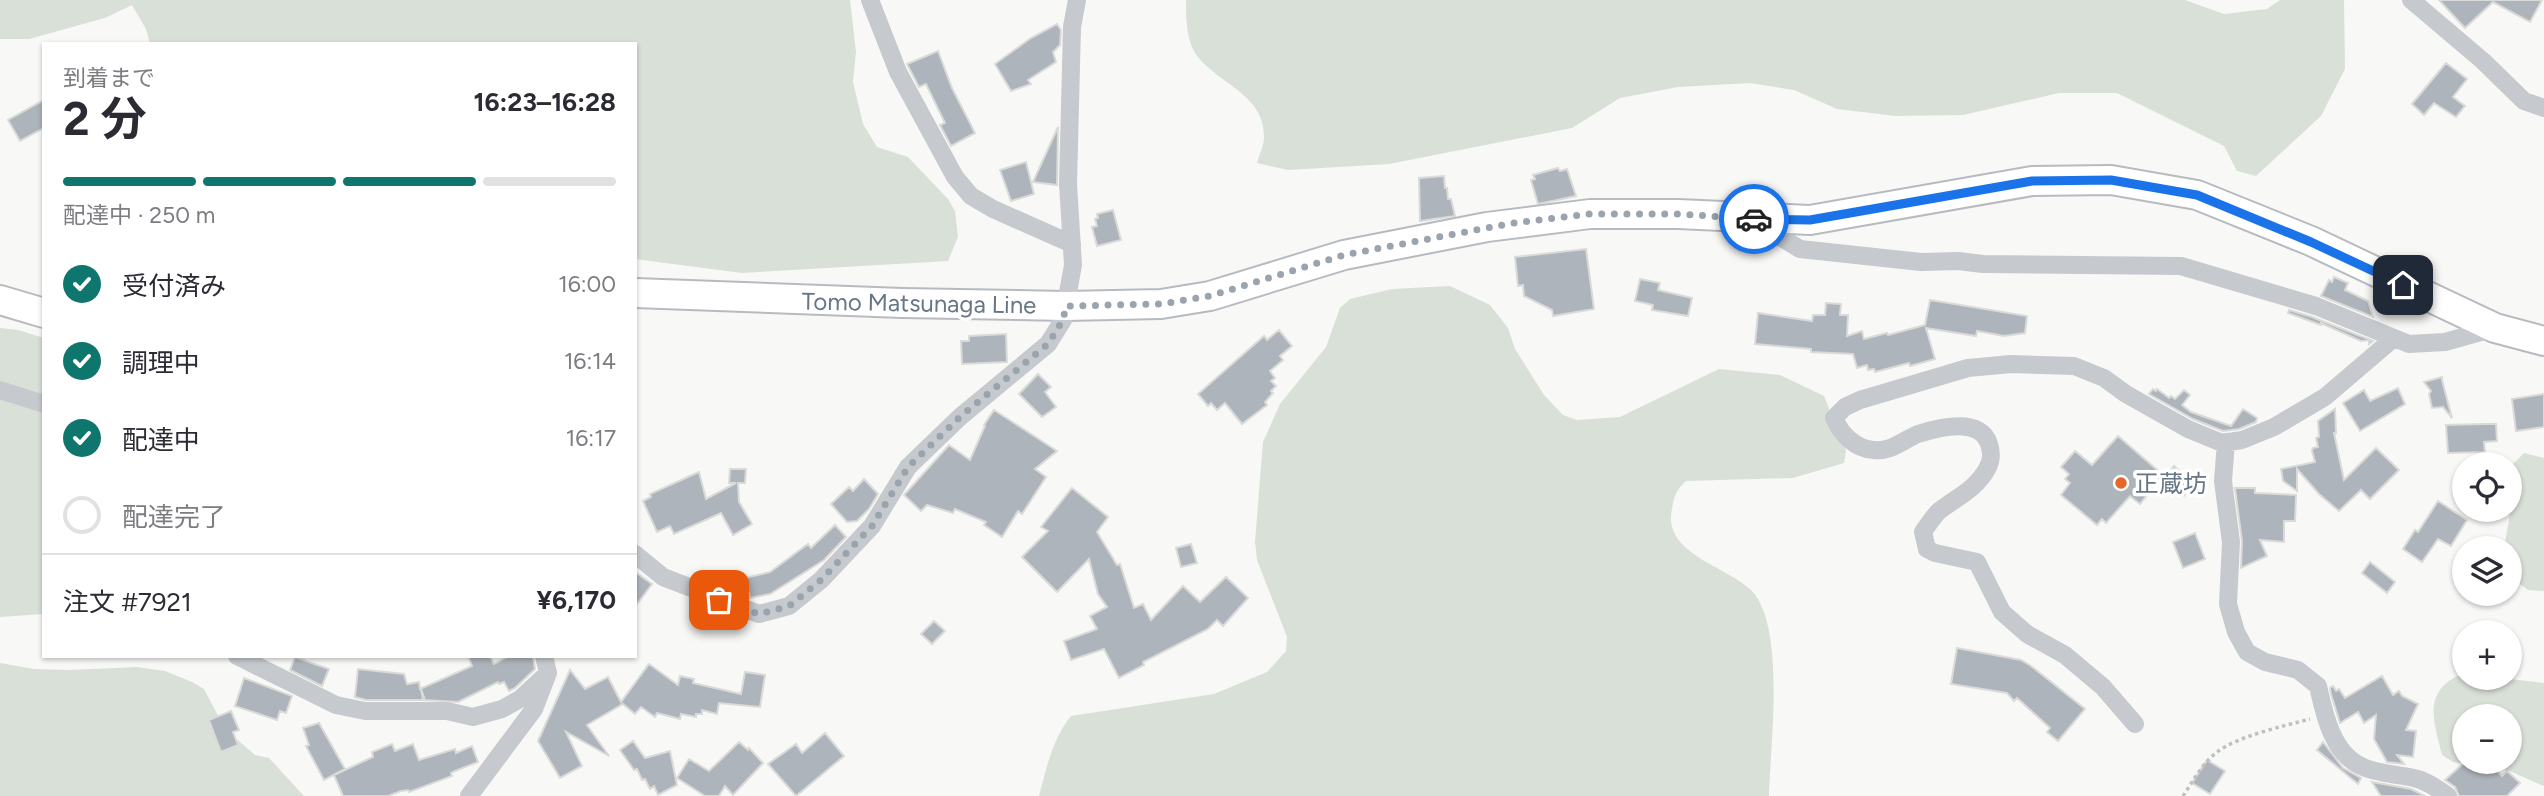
<!DOCTYPE html>
<html lang="ja">
<meta charset="utf-8">
<style>
body{margin:0;font-family:Figtree,"Noto Sans JP",sans-serif;background:#f2f2f3;color:#2b2b33;height:100vh;display:flex;flex-direction:column;font-size:26px;white-space:nowrap}
*{box-sizing:border-box;margin:0}
p{font-size:23px;color:#7c7c81}
.icon{flex:none;width:38px;height:38px;fill:none;stroke:currentColor;stroke-width:2;stroke-linecap:round;stroke-linejoin:round}
.map{position:relative;flex:1;overflow:hidden}
.side{position:absolute;left:42px;top:42px;width:595px;height:616px;display:flex;flex-direction:column;background:#fff;border-radius:0px;box-shadow:0 2px 5px #0004}
.side>*{flex:none}
.fabs{position:absolute;left:2452px;top:452px;display:grid;gap:14px}
.fabs a{display:grid;place-items:center;width:70px;height:70px;border-radius:50%;background:#fff;box-shadow:0 2px 5px #0004;font-size:35px}
.pin{position:absolute;display:grid;place-items:center;width:60px;height:60px;color:#fff;margin:-30px;border-radius:14px;box-shadow:0 4px 10px #0006}
.courier{position:absolute;display:grid;place-items:center;width:70px;height:70px;margin:-35px;border:5px solid #1a73e8;border-radius:50%;background:#fff;color:#222;box-shadow:0 2px 9px #0007}
.overview em{font-style:normal;font-weight:700}
.overview div{display:flex;flex-direction:column-reverse}
.overview{display:flex;align-items:center;justify-content:space-between;height:119px;padding:0 21px}
h1{font-size:46px;font-weight:700;line-height:52px}
.bar{display:grid;grid-template-columns:repeat(4,1fr);gap:10px 7px;align-content:center;height:84px;padding:0 21px}
.bar i{height:9px;border-radius:5px;background:#e1e1e2}
.bar .on{background:#0f766e}
.bar p{grid-column:span 4}
.line{display:flex;align-items:center;gap:18px;padding:0 21px;border-top:2px solid #e1e1e2}
.line div{flex:1}
ol{padding:0 21px;list-style:none}
li{display:flex;align-items:center;gap:21px;height:77px}
li p{margin-inline-start:auto}
li .icon{padding:7px;border-radius:50%;background:#0f766e;color:#fff;stroke-width:4}
li:last-child{color:#7c7c81}
li i{width:38px;height:38px;border:4px solid #e1e1e2;border-radius:50%}
.map>svg:first-child{display:block}
.green{fill:#d9e0d7;fill-rule:evenodd}
.building{fill:#adb4bb;stroke:#dadad8;stroke-width:2}
.lines{fill:none;stroke-linecap:round;stroke-linejoin:round}
.primary-casing{stroke:#b7bbbf;stroke-width:32}
.path{stroke:#bec0c3;stroke-width:3.5;stroke-dasharray:3.5 3.5;stroke-linecap:butt}
.minor{stroke:#c6c9cd;stroke-width:18}
.primary{stroke:#fff;stroke-width:28}
.done{stroke:#9aa4ae;stroke-width:7;stroke-dasharray:0 12.6}
.route{stroke:#1a73e8;stroke-width:9}
.poi-dot{fill:#e66529;stroke:#fff;stroke-width:2.5}
.labels{text-anchor:middle;dominant-baseline:central;stroke-width:7;stroke-linejoin:round;paint-order:stroke}
.street-label{font-size:24px;fill:#677687;stroke:#fff}
.poi-label{font-size:24px;fill:#677687;stroke:#fff;text-anchor:start}
</style>
<div class="map">
<svg width="2544" height="796" viewBox="0 0 2544 796">
<rect width="100%" height="100%" fill="#f8f8f6"/>
<path class="green" d="M0,0H850L856,52L853,82L863,124L877,147L908,157L948,199L955,211L958,237L948,261L742,273L635,259V44H150L146,29L132,5L105,18L29,39H0Z
M1186,0H2185L2224,14L2267,9L2280,0H2344L2345,69L2321,116L2256,176L2237,171L2224,146L2117,93H2059L1963,115L1896,116L1837,109L1794,90L1750,83L1678,87L1620,98L1572,128L1389,164L1288,170L1257,163C1259,155 1264,145 1264,137C1265,93 1216,84 1195,53C1186,38 1186,16 1186,0Z
M1450,286L1490,305L1508,328L1515,349L1544,395L1563,415L1577,420L1620,417L1719,369L1780,375L1824,396L1846,450L1844,463L1793,478L1686,481C1676,490 1674,496 1672,509C1662,554 1727,566 1752,591C1786,628 1770,747 1769,796H1039C1046,769 1053,738 1071,716L1214,694L1267,672L1286,651L1287,637L1257,560L1255,542L1263,442L1280,404L1326,347L1340,308L1350,299L1392,289Z
M0,328L18,330L44,338V614L0,617Z
M2524,453L2544,458V591L2528,590L2510,577V548H2504L2509,520L2513,464Z
M0,663L34,669L68,670L137,667L165,671L192,682L204,689L225,729L255,755L269,758L304,796H0Z
M2464,673V677H2492L2544,683V786L2507,770L2453,762L2442,755C2433,719 2422,690 2464,673ZM2464,716H2510V761H2464Z"/>
<path class="building" d="M2439,0H2542L2530,22L2493,2L2465,28Z
M1057,24L1061,30L1060,45L1053,52L1056,62L1028,80L1031,84L1011,91L995,64L1031,38Z
M938,51L952,88L975,133L951,146L940,125L945,123L926,84L919,87L907,64Z
M2446,63L2467,79L2453,97L2465,106L2456,117L2434,103L2424,115L2412,104Z
M44,100V128L20,141L8,120Z
M1058,127L1057,185L1033,182Z
M1026,162L1034,194L1011,201L1000,170Z
M1558,168L1560,171L1567,169L1576,196L1538,204L1531,180L1535,179L1533,175Z
M1444,176L1445,188H1447L1448,199H1451L1455,216L1420,221L1419,178Z
M1113,210L1121,240L1097,246L1092,227L1097,226L1095,219L1098,218L1097,214Z
M1586,249L1594,309L1553,316L1552,310L1524,296L1523,285L1518,286L1515,257Z
M2334,277L2348,283L2345,290L2368,301L2373,317L2321,296L2329,280L2332,282Z
M1640,279L1660,283L1658,290L1692,298L1688,316L1652,310L1653,305L1635,301Z
M1930,300L2027,316L2025,333L2004,336L1977,331L1976,336L1926,328L1935,359L1910,366L1909,363L1875,372L1874,369L1868,370L1867,365L1857,368L1853,354L1811,352V349L1755,344L1758,313L1812,321L1813,315H1825L1826,303L1841,304L1840,315H1848L1847,336L1862,331L1864,339L1887,333L1888,335L1925,325Z
M2289,310L2312,317L2373,341L2369,344V340L2361,341L2321,323V325L2288,313Z
M1279,330L1292,346L1280,356L1283,360L1270,371L1275,378L1271,381L1276,386L1271,391L1273,393L1265,402L1267,405L1242,424L1225,403L1217,410L1211,403L1208,406L1198,394L1264,336L1267,340Z
M1006,334L1007,362L962,364L961,341H969V336Z
M1038,374L1051,387L1045,392L1056,407L1042,417L1019,394Z
M2442,377V380L2452,418L2443,407L2432,408L2429,394L2431,391L2424,382Z
M2398,388L2405,404L2360,431L2343,403L2364,390L2370,401Z
M2153,389L2156,391L2157,389L2169,398L2171,396L2175,399L2184,390L2190,395L2182,405L2191,412L2231,426L2243,409L2257,418L2256,422L2239,429L2223,431L2193,419L2149,394Z
M2544,394V427L2516,431L2512,399Z
M2335,409L2336,433H2334L2344,480L2376,448L2399,470L2370,499L2361,490L2339,511L2319,494L2297,469V491L2283,481L2281,469L2315,462L2312,451L2313,448L2318,447L2316,438L2319,437L2318,421Z
M994,410L1057,451L1035,469L1046,477L1022,514L1018,511L1002,537L984,525L986,522L955,509L953,513L927,505L921,511L904,495L949,445L970,460L985,426L984,425Z
M2484,424H2496L2497,441L2484,442L2485,452L2448,453L2446,425Z
M2118,436L2163,475L2140,504L2130,496L2106,523L2102,519L2097,525L2061,495L2070,483L2065,479L2069,474L2061,467L2075,451L2092,465Z
M2174,466L2195,483L2184,496L2163,480Z
M730,469H746L745,483H738L739,502L752,524L733,535L721,513L674,534L670,526L657,532L643,501L651,497L650,494L699,472L706,499L736,483H729Z
M864,479L878,494L869,509L857,521L847,522L831,504L849,487L853,491Z
M1072,488L1108,517L1097,532L1117,565L1120,564L1134,608L1143,604L1151,620L1183,586L1200,602L1226,577L1248,598L1223,626L1217,620L1208,629L1143,662L1144,665L1119,678L1104,649L1071,660L1064,641L1097,629L1090,616L1107,607L1098,594L1089,559L1057,592L1022,557L1048,531L1041,527Z
M2235,488H2255V493L2296,495L2295,521H2284V542L2260,540L2267,556L2241,568L2242,541Z
M2438,501L2467,520L2451,546L2438,539L2422,562L2403,549L2415,530L2418,532Z
M835,525L846,537L824,560L770,594L750,598L745,578L770,572L808,544L811,548Z
M2195,533L2205,559L2183,568L2173,542Z
M1191,544L1197,563L1181,567L1176,548Z
M2370,562L2395,582L2387,593L2362,573Z
M635,572L652,584L635,607Z
M934,621L945,631L932,644L921,634Z
M1957,648L2021,660L2031,666L2085,709L2058,741L2047,732L2050,728L2017,698L2014,701L2007,693L1951,684Z
M468,656H490L494,664L509,656H533L535,669L515,688L509,691L504,682L499,684L498,682L458,702L425,700L421,689L423,700H366L355,697L358,669L404,674L407,684L419,682L420,689L472,666Z
M295,657L329,669L322,686L290,670Z
M649,664L678,685L680,676L694,679L693,683L741,694L745,672L765,675L760,707L719,703L717,714L702,710V714H696V717L681,714L680,719L657,713L655,717L641,707L635,714L623,704L587,725L609,756L566,732L582,766L560,778L538,741L570,670L585,689L608,677L621,702Z
M2382,676L2393,695L2399,691L2402,696L2418,704L2406,730L2416,731L2413,757L2397,755L2404,764L2387,762L2374,739L2376,715L2364,723L2358,712L2340,723L2331,694L2330,688L2333,686L2336,691L2339,689L2345,698Z
M244,678L292,696L286,713L280,711L277,720L235,706Z
M231,711L239,730L233,732L238,745L221,752L209,720Z
M319,723L345,769L324,780L306,746L309,745L303,728Z
M825,733L844,756L796,796L768,764L796,744L802,753Z
M633,741L645,758L670,751L677,785L658,795L654,786L650,789L645,779L642,780L637,769L634,770L620,750Z
M739,742L748,750L749,748L763,763L733,795L725,786L719,796H705L677,778L689,759L709,771Z
M2323,742L2343,768L2361,778L2358,784L2317,750Z
M392,744L395,751L413,744L419,760L455,749L456,753L472,746L478,762L455,771L451,773L452,776L409,792L408,790L401,791L388,796H343L334,775L373,757L372,752Z
M2207,760L2225,771L2210,794L2192,783Z
M2466,761H2488L2502,776L2507,771L2520,783L2507,796H2459L2455,787L2445,780Z
M2372,782L2411,789L2425,796H2381Z"/>
<g class="lines">
<defs>
<path id="primary" d="M635,293L902,303L1066,306L1161,304L1210,296L1344,255L1487,227L1590,214H1678L1810,220L2032,181L2111,180L2197,195L2311,241L2495,328L2544,341
M0,300L44,313"/>
</defs>
<use href="#primary" class="primary-casing"/>
<path class="path" d="M2183,796C2193,781 2202,764 2217,752C2238,736 2284,726 2310,719"/>
<path class="minor" d="M870,0L898,72L955,177L971,196L993,209L1072,244
M2411,0L2483,61L2524,101L2544,108
M1752,220L1800,249L1921,262L1958,261L1983,264L2181,266L2316,306L2409,344L2445,342L2495,328
M0,390L44,404
M2226,442L2223,481L2231,542L2228,604L2236,632L2247,652L2265,662L2298,670L2318,686C2324,713 2332,753 2361,766C2377,774 2397,774 2414,778C2427,781 2438,789 2448,796
M635,554L663,577L759,614L789,606L821,580L872,526L908,467L960,417L1048,344L1063,320L1073,265L1068,184L1072,27L1077,0
M237,656L336,705L365,711H447L473,717L502,709L520,699L548,673
M2135,724L2103,687L2065,655L2027,634L2002,612L1977,562L1935,553L1927,549L1923,532C1928,525 1933,517 1939,511C1957,497 1975,490 1987,469C1992,460 1992,453 1989,444C1980,417 1940,427 1918,434C1903,440 1891,452 1874,450C1855,449 1841,434 1834,418L1845,407L1860,400L1968,368L2011,364L2074,366L2104,378L2126,394L2188,429L2222,443L2242,440L2274,427L2325,397L2394,338
M469,796L534,709L548,673L544,656"/>
<use href="#primary" class="primary"/>
</g>
<g class="lines">
<path class="done" d="M719,600L759,614L789,606L821,580L872,526L908,467L960,417L1048,344L1063,320L1066,306L1161,304L1210,296L1344,255L1513,223L1590,214H1678L1754,219"/>
<path class="route" d="M1754,219L1810,220L2032,181L2111,180L2197,195L2311,242L2403,285"/>
</g>
<circle class="poi-dot" cx="2121" cy="483" r="7"/>
<g class="labels">
<g class="street-label">
<text transform="translate(919 303) rotate(1)">Tomo Matsunaga Line</text>
</g>
<g class="poi-label">
<text x="2135" y="483">正蔵坊</text>
</g>
</g>
</svg>
<div class="fabs">
<a><svg class="icon" aria-label="locate" viewBox="0 0 24 24"><circle cx="12" cy="12" r="6"/><path d="M12 2v4M12 18v4M2 12h4M18 12h4"/></svg></a>
<a><svg class="icon" aria-label="layers" viewBox="0 0 24 24"><path d="M12 4l9 5-9 5-9-5zM3 14l9 5 9-5"/></svg></a>
<a>+</a>
<a>−</a>
</div>
<div class="pin" style="left:719px;top:600px;background:#ea580c"><svg class="icon" aria-label="bag" viewBox="0 0 24 24"><path d="M5 8h14l-1 12H6zM9 8a3 3 0 0 1 6 0"/></svg></div>
<div class="pin" style="left:2403px;top:285px;background:#1f2937"><svg class="icon" aria-label="home" viewBox="0 0 24 24"><path d="M3 11l9-7 9 7M6 9v11h12V9"/></svg></div>
<div class="courier" style="left:1754px;top:219px"><svg class="icon" aria-label="car" viewBox="0 0 24 24"><path d="M5 17H2v-5l4-1 3-4h7l3 4 3 1v5h-3M9 17h6M6 11h13"/><circle cx="7" cy="17" r="2"/><circle cx="17" cy="17" r="2"/></svg></div>
<section class="side">
<div class="overview"><div><h1>2 分</h1><p>到着まで</p></div><em>16:23–16:28</em></div>
<div class="bar"><i class="on"></i><i class="on"></i><i class="on"></i><i></i><p>配達中 · 250 m</p></div>
<ol>
<li><svg class="icon" aria-label="check" viewBox="0 0 24 24"><path d="M5 12l5 5 9-10"/></svg>受付済み<p>16:00</p></li>
<li><svg class="icon" aria-label="check" viewBox="0 0 24 24"><path d="M5 12l5 5 9-10"/></svg>調理中<p>16:14</p></li>
<li><svg class="icon" aria-label="check" viewBox="0 0 24 24"><path d="M5 12l5 5 9-10"/></svg>配達中<p>16:17</p></li>
<li><i></i>配達完了</li>
</ol>
<div class="line" style="height:91px"><div>注文 #7921</div><b>¥6,170</b></div>
</section>
</div>
